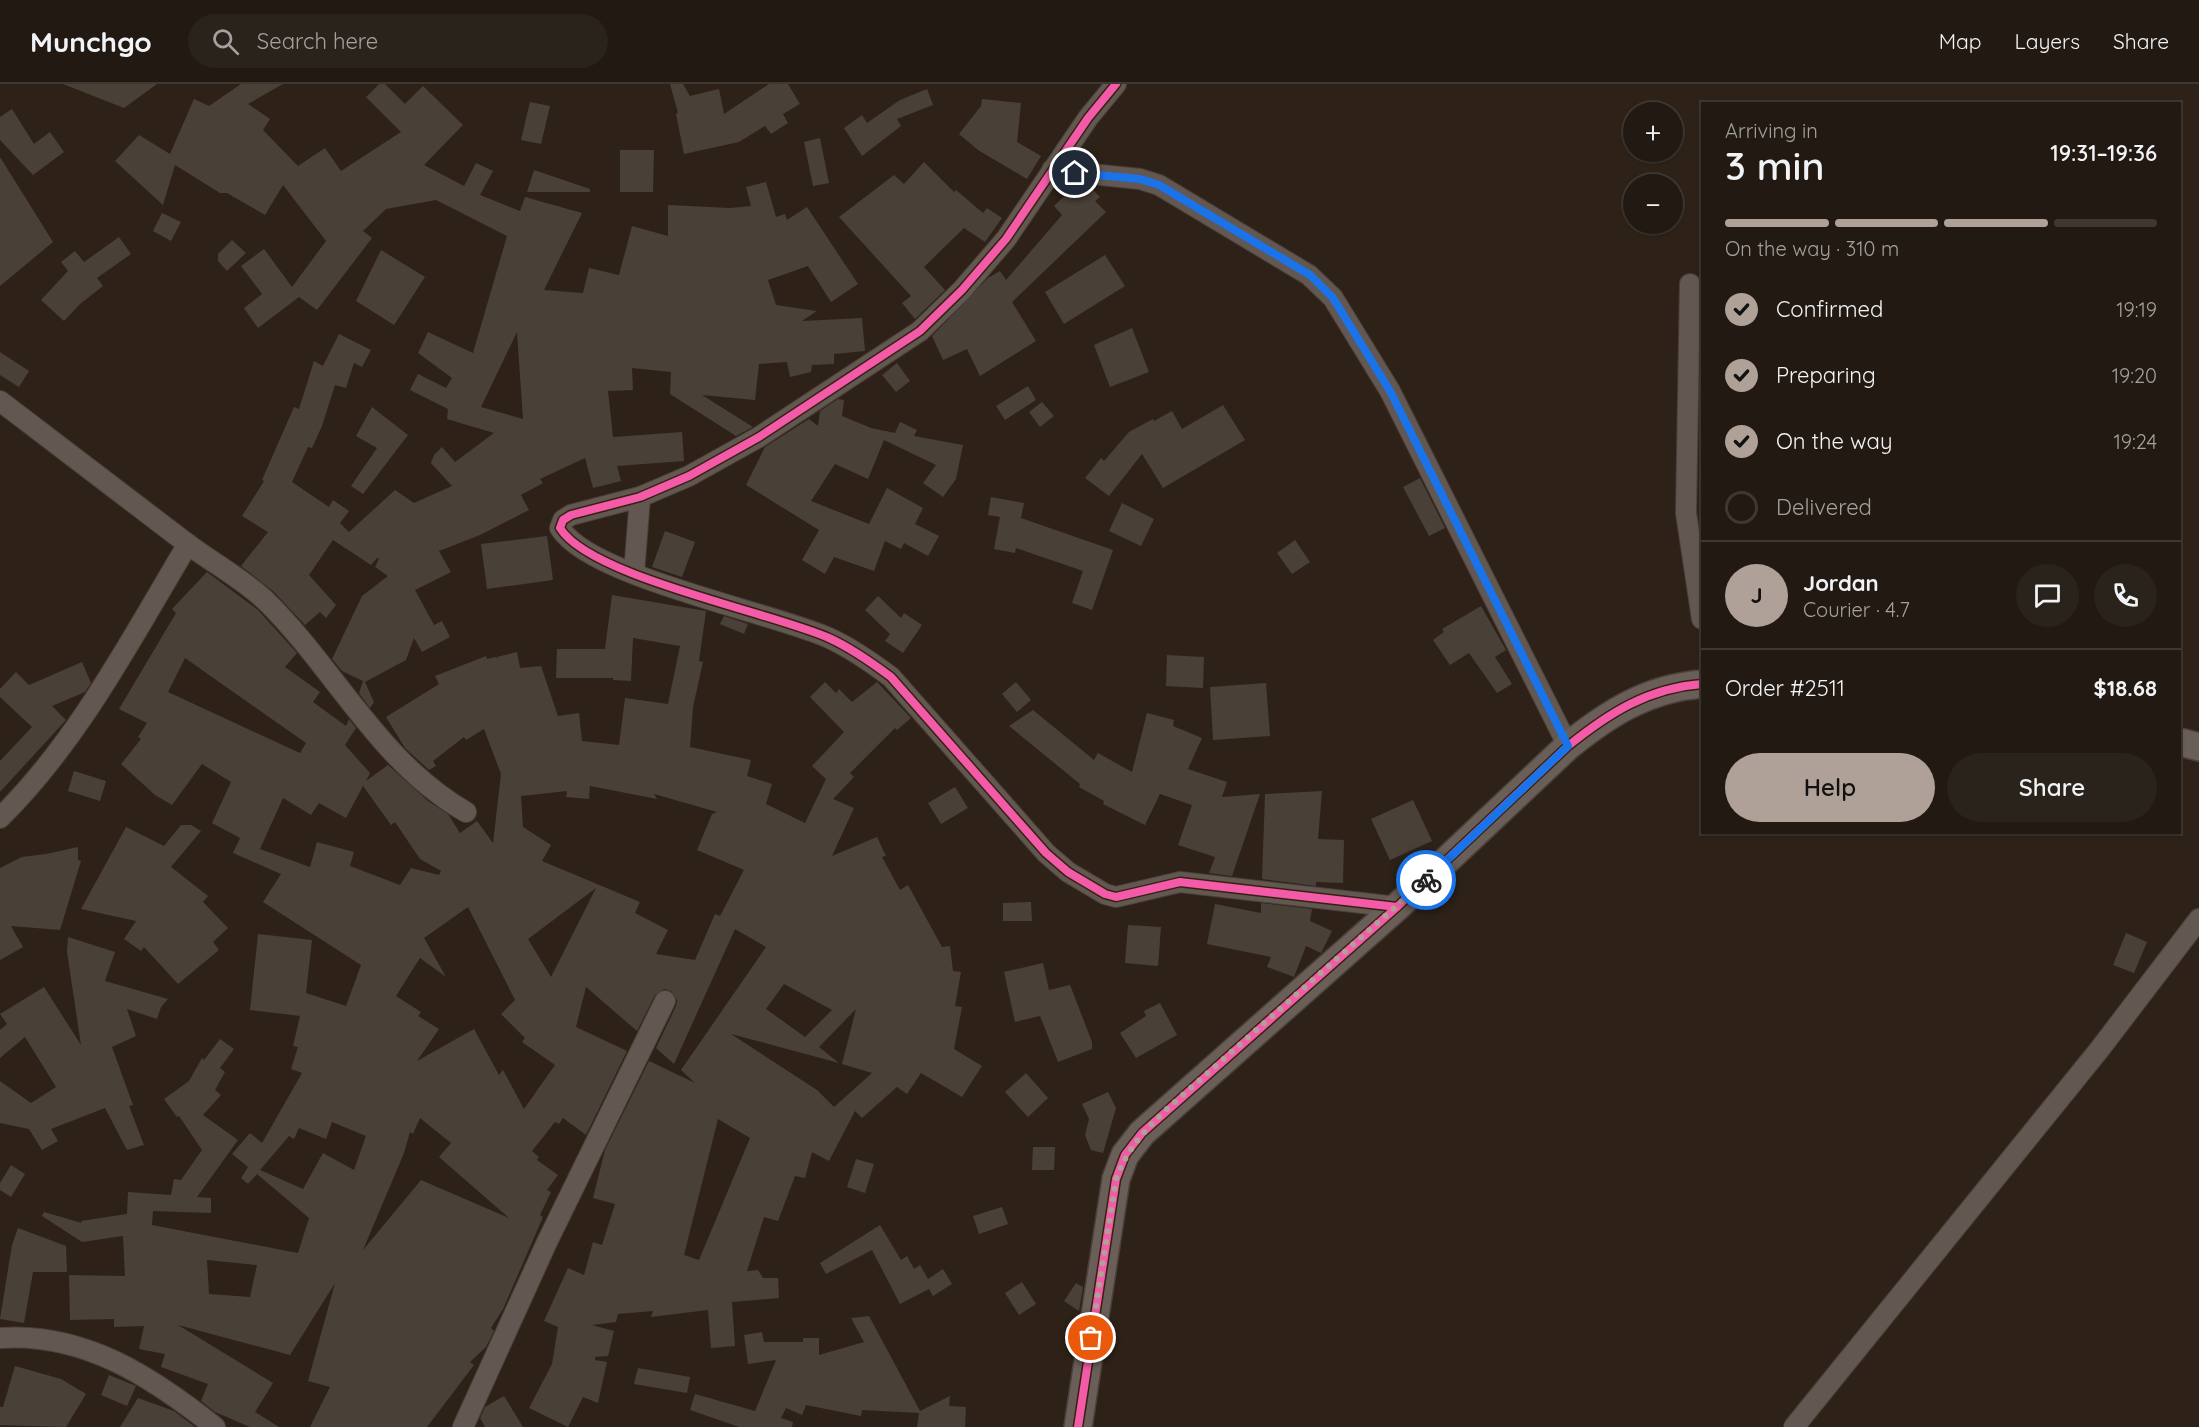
<!DOCTYPE html>
<meta charset="utf-8">
<style>
body{margin:0;font-family:Quicksand,sans-serif;background:#2a231b;color:#f1f3f6;height:100vh;display:flex;flex-direction:column;font-size:22px;white-space:nowrap}
*{box-sizing:border-box;margin:0}
p{font-size:20px;color:#a2a19f}
.icon{flex:none;width:33px;height:33px;fill:none;stroke:currentColor;stroke-width:2;stroke-linecap:round;stroke-linejoin:round}
.map{position:relative;flex:1;overflow:hidden}
.sheet{position:absolute;left:1701px;top:18px;width:480px;height:732px;display:flex;flex-direction:column;background:#221a12;border-radius:0px;box-shadow:0 2px 4px #0004,0 0 0 2px #3f3832}
.sheet>*{flex:none}
.controls{position:absolute;left:1623px;top:18px;display:grid;gap:12px}
.controls a{display:grid;place-items:center;width:60px;height:60px;border-radius:50%;background:#221a12;box-shadow:0 2px 4px #0004,0 0 0 2px #3f3832;font-size:30px}
.pin{position:absolute;display:grid;place-items:center;width:51px;height:51px;color:#fff;margin:-26px;border:3px solid #fff;border-radius:50%;box-shadow:0 2px 6px #0007}
.courier{position:absolute;display:grid;place-items:center;width:60px;height:60px;margin:-30px;border:4px solid #1a73e8;border-radius:50%;background:#fff;color:#222;box-shadow:0 2px 8px #0007}
.headline em{font-style:normal;font-weight:600}
.headline div{display:flex;flex-direction:column-reverse}
.headline{display:flex;align-items:center;justify-content:space-between;height:102px;padding:0 24px}
h1{font-size:39px;font-weight:600;line-height:45px}
.bar{display:grid;grid-template-columns:repeat(4,1fr);gap:9px 6px;align-content:center;height:72px;padding:0 24px}
.bar i{height:8px;border-radius:4px;background:#3f3832}
.bar .current{background:#afa197}
.bar p{grid-column:span 4}
.line{display:flex;align-items:center;gap:15px;padding:0 24px;border-top:2px solid #3f3832}
.line div{flex:1}
.round{display:grid;place-items:center;flex:none;width:63px;height:63px;border-radius:32px;background:#2a231b}
ol{padding:0 24px;list-style:none}
li{display:flex;align-items:center;gap:18px;height:66px}
li p{margin-inline-start:auto}
li .icon{padding:6px;border-radius:50%;background:#afa197;color:#111;stroke-width:4}
li:last-child{color:#a2a19f}
li i{width:33px;height:33px;border:3px solid #3f3832;border-radius:50%}
.action{display:flex;gap:12px;margin-top:auto;padding:12px 24px}
.action a{flex:1;height:69px;border-radius:36px;background:#afa197;color:#111;font-size:24px;font-weight:600;line-height:69px;text-align:center}
.action a+a{background:#2a231b;color:#f1f3f6}
header{display:flex;align-items:center;gap:36px;box-sizing:border-box;height:84px;padding:0 30px;background:#221a12;border-bottom:2px solid #3f3832}
header strong{font-size:28px}
nav{display:flex;gap:33px;margin-inline-start:auto;font-size:21px}
.search{width:420px;height:54px;background:#2a231b;display:flex;align-items:center;gap:15px;box-sizing:border-box;padding:0 21px;border-radius:33px;color:#a2a19f;font-size:22px}
.map>svg:first-child{display:block}
.building{fill:#494037;fill-rule:evenodd}
.lines{fill:none;stroke-linecap:round;stroke-linejoin:round}
.street-casing{stroke:#4a4039;stroke-width:22}
.secondary-casing{stroke:#4a4039;stroke-width:30}
.street{stroke:#625851;stroke-width:20}
.secondary{stroke:#6a5f58;stroke-width:27}
.cycleway-casing{stroke:#362110;stroke-width:11}
.cycleway{stroke:#f35aa7;stroke-width:8}
.done{stroke:#afa197;stroke-width:6;stroke-dasharray:0 10.8}
.route{stroke:#1a73e8;stroke-width:8}
</style>
<header>
<strong>Munchgo</strong>
<div class="search"><svg class="icon" aria-label="search" viewBox="0 0 24 24"><circle cx="10" cy="10" r="6"/><path d="M15 15l6 6"/></svg>Search here</div>
<nav><a>Map</a><a>Layers</a><a>Share</a></nav>
</header>
<div class="map">
<svg width="2199" height="1343" viewBox="0 0 2199 1343">
<rect width="100%" height="100%" fill="#2e2218"/>
<path class="building" d="M63,0H157L124,24Z
M241,0H283L248,20L270,35L263,46L298,82L325,64L341,87L401,48L366,13L379,0H385L405,20L423,2L463,41L424,81L464,102L476,79L493,87L480,111L520,127L525,113L582,129L544,206L583,209L589,184L619,191L632,142L668,152V121L730,124L751,122L746,103L766,98L776,133L785,130L787,136L807,123L858,200L831,218L808,182L768,196L776,221L817,227L802,237L862,234L865,267L834,270V280L812,281L811,288L790,293L787,278L759,280L755,316L702,311L753,343L736,352L670,310L671,288L632,284L633,306L608,307L613,353L682,348L684,377L617,382L621,397L593,404L585,374L540,395L543,399L521,411L529,426L480,451L439,467L451,488L415,506L434,541L442,537L450,553L422,568L414,554L406,576L365,598L374,618L370,624L359,609L363,597L342,587L332,575L362,512L388,492L375,483L379,475L377,474L371,481L333,456L309,491L336,521L326,534L320,528L305,541L274,508L241,482L268,448L242,432L264,397L262,396L294,323L299,325L314,277L323,282L339,250L371,266L362,283L354,279L346,304L335,301L322,342L312,364L308,363L292,398L329,423L333,416L349,427L340,439L349,448L395,406L414,419L452,402L431,379L434,371L442,363L455,378L494,349L447,335L448,325L410,306L418,290L446,304L452,294L418,269L428,248L473,269L507,152L436,116L386,125L363,147L372,154L317,226L299,213L258,244L244,224L262,210L241,182L264,165L292,203L326,157L283,101L265,131L227,109H220L175,81L163,121L115,77L139,51L170,70L194,15L209,22ZM517,248L523,335L481,323Z
M670,0H683L690,12L719,5L724,30L769,0H788L800,20L783,30L788,39L771,50L765,42L739,58L684,70L676,30L678,29Z
M927,5L933,21L897,35L901,42L862,72L844,44L862,31L867,39L900,16Z
M982,15L1021,19L1017,58L1041,72L1027,95L978,66L959,50L981,22Z
M530,18L550,22L541,60L521,56Z
M12,25L34,60L50,48L64,68L33,91L0,56V33Z
M820,54L829,99L813,102L804,58Z
M620,66H654L653,108H620Z
M0,73L53,158L0,202Z
M924,78L954,108L956,106L983,129L987,124L1002,134L985,158L964,144L924,183L945,206L915,235L902,219L911,212L839,133L894,91L904,100Z
M534,86L590,105V108H527Z
M1076,101L1089,102L1100,113L1095,117L1106,128L1012,218L1036,257L980,292L967,265L943,276L932,252L988,194L1000,187L1006,196L1062,131L1054,122Z
M162,129L181,138L171,157L153,147Z
M119,153L131,170L97,194L103,202L80,220L64,237L41,216L68,187L61,178L75,167L84,178Z
M232,156L246,169L227,187L218,177V170Z
M381,166L425,193L394,241L356,217Z
M1105,171L1125,202L1064,240L1045,208Z
M1132,244L1149,288L1110,303L1094,261Z
M0,268L29,287L19,303L0,291Z
M897,279L910,297L896,308L882,291Z
M1028,302L1036,316L1005,336L996,322Z
M838,315L844,316L842,332L871,344L895,349L900,338L917,346L914,352L963,361L956,395L943,413L923,399L936,381L884,356L868,395L835,380L811,417L869,440L887,404L923,424L915,440L939,452L928,472L904,459L901,465L885,457L874,487L834,473L825,490L802,476L819,446L746,401L765,363L809,335L818,342L820,327Z
M1042,318L1054,332L1040,343L1029,328Z
M1223,321L1245,356L1163,404L1142,370L1109,412L1085,394L1101,374L1104,377L1129,348L1153,335L1154,337L1172,327L1182,345Z
M372,323L408,351L363,410L351,402L377,364L356,352Z
M1420,394L1445,444L1429,452L1403,403Z
M991,413L1024,419L1021,434L1113,466L1092,526L1072,519L1083,487L1016,464L1015,469L994,465L1000,433L988,431Z
M1122,419L1154,435L1141,462L1109,447Z
M665,447L695,458L682,493L652,483Z
M547,452L553,496L487,505L481,460Z
M1295,456L1310,478L1292,490L1277,469Z
M207,488L258,526L297,569L285,583L320,608L313,618L346,642L349,635L356,644L345,661L370,689L366,697L388,681L428,717L448,730L460,749L477,737L493,759L501,690L484,645L466,656L464,653L433,677L436,682L429,686L405,664L386,633L439,600L435,592L486,572L487,575L496,573L497,575V573L517,568L520,584L541,582L558,632L579,629L582,657L619,661L625,614L668,620L680,562L633,554L631,597L613,596V594H556L557,565H605L612,511L706,527L699,577L703,578L693,623L690,663L751,676L747,692L772,700L766,720L805,739L826,695L812,682L844,648L810,613L825,598L836,609L839,605L852,618L877,598L911,634L897,646L895,644L850,689L854,693L833,715L854,724L832,772L877,753L886,772L882,773L900,806L908,801L942,863L950,862L953,887L961,888L955,922L962,923L954,965L982,982L962,1013L921,989L907,1010L897,1003L862,1034L855,1027L829,1077L812,1068L805,1094L795,1092L778,1137L764,1133L747,1187L758,1186L763,1194H778L779,1214L732,1218L735,1262L711,1264L708,1226L651,1233L653,1227L618,1230L616,1238L592,1241L614,1247L608,1272L595,1273V1276L607,1278L598,1319L583,1313L568,1343L529,1324L552,1280L558,1243L544,1237L568,1184L584,1191L593,1158L602,1161L615,1120L593,1114L605,1066L649,977L695,999L681,986L766,863L735,845L674,980L656,964L676,922L677,916L671,907L664,905L655,911L637,947L586,903L576,943L627,967L586,1051L563,1034L559,1040L555,1038L532,1067L539,1073L537,1076L558,1091L547,1106L551,1108L540,1131L543,1133L503,1225L491,1244L494,1247L486,1263L470,1278L474,1281L427,1343H310L330,1303L308,1297L335,1199L290,1271L178,1241L273,1299L255,1328L279,1343H250L215,1328L201,1317L208,1300L161,1283L165,1270L139,1265L144,1242L114,1243V1235L70,1236L69,1191L125,1192L123,1152L82,1158L42,1132L44,1128L82,1139L81,1137L127,1130L128,1108L171,1111L174,1095L181,1096L202,1066L179,1032L177,1033L164,1015L189,997L202,974L204,976L220,955L234,965L220,984L225,988L215,1006L221,1011L203,1031L238,1056L197,1113L211,1114V1129L153,1127L152,1141L298,1169L309,1134L257,1090L248,1100L241,1094L248,1083L232,1070L250,1049L262,1059L302,989L291,985L298,963L293,962L300,932L250,926L258,850L312,856L306,909L346,922L361,881L263,818L281,790L233,769L240,754L212,739L231,698L202,680L172,721L155,711L121,680L141,655L138,653L147,639L119,625L176,529L172,525ZM185,574L306,659L300,669L168,608ZM363,702L391,741L395,738L420,775L441,787L439,791L411,784L400,801L350,782L354,768L317,758L310,783L260,765L283,714L311,731L319,719L346,734ZM590,702L657,715L654,710L717,728L712,730L697,766L744,786L720,832L715,830L695,876L656,870L668,846L635,829L640,818L542,777L551,761L523,743L521,712L567,707L566,713L589,715ZM596,804L551,893L528,855ZM468,823L515,916L501,930L525,954L522,958L555,981L524,1025L503,986L499,991L474,945L417,977L439,945L418,932L421,928L396,912L420,874L446,893L424,854ZM784,900L832,926L805,953L766,925ZM856,925L842,980L872,989L834,1023L817,1006L731,950L839,979L819,963ZM420,1034L451,1059L439,1073L509,1134L421,1096L363,1166L404,1069L410,1048L413,1050ZM718,1035L750,1054L699,1176L684,1171ZM332,1038L366,1052L354,1086L323,1069L303,1105L260,1086L289,1052L294,1055L299,1044L326,1055ZM207,1176L257,1181L250,1213L209,1210Z
M878,512L901,534L904,529L922,541L903,569L885,557L890,550L865,526Z
M1481,522L1506,566L1495,573L1512,600L1497,609L1469,569L1450,581L1433,556L1444,548L1442,545Z
M724,532L748,540L744,550L720,540Z
M1167,571L1204,573L1203,604L1166,602Z
M82,578L91,599L85,608L52,622L66,636L0,708V677L32,643L0,613V605L16,588L29,601Z
M1016,598L1031,616L1017,628L1002,610Z
M1266,599L1270,652L1213,656L1210,603Z
M1033,626L1094,676L1098,669L1132,688L1147,629L1174,636L1173,642L1202,654L1188,685L1227,698L1222,713L1260,710L1232,792L1209,789L1215,773L1178,761L1192,721L1160,710L1145,741L1103,720L1104,717L1079,703L1080,700L1009,642Z
M74,687L106,697L100,717L68,707Z
M955,703L968,724L941,740L928,719Z
M1322,707L1318,755L1344,756L1343,799L1316,798V802L1262,795L1265,710Z
M1413,716L1432,757L1390,776L1371,735Z
M181,741H191L201,747L171,783L208,812L203,818L228,844L213,858L219,866L178,900L144,863L141,867L124,855L136,837L81,825L126,743L164,762Z
M78,763V776L81,777L60,846L11,842L23,863L0,876V784L22,773L46,770Z
M1031,818L1032,837H1003V819Z
M1261,819L1312,825L1310,837L1332,847L1321,869L1306,862L1294,893L1267,883L1271,873L1207,860L1215,820L1261,829Z
M1128,841L1161,843L1158,882L1125,879Z
M2126,849L2147,858L2134,889L2113,881Z
M68,853L115,868L105,897L168,915L161,923L157,935L127,925L136,952L112,963L133,1021L129,1022L144,1061L127,1066L105,1024L51,1045L58,1057L42,1066L29,1045L0,1039V997L31,1019L56,1003L25,953L0,974V946L7,940L0,930L44,903L81,961L67,868Z
M1043,879L1049,906L1070,901L1092,958V965L1058,978L1040,932L1015,938L1004,888Z
M1160,919L1177,951L1136,974L1120,949L1146,932L1144,927Z
M1026,989L1048,1014L1028,1033L1005,1008Z
M1108,1008L1116,1024L1103,1069L1091,1066L1085,1051L1089,1035L1082,1020Z
M1033,1063H1055L1054,1086H1032Z
M856,1075L874,1080L865,1109L847,1103Z
M11,1081L25,1090L11,1113L0,1106V1099Z
M1002,1123L1008,1140L979,1150L973,1132Z
M880,1141L901,1176L907,1172L914,1185L920,1181L928,1195L943,1185L952,1200L933,1212L929,1205L900,1220L872,1166L826,1190L820,1179Z
M18,1144L66,1162L67,1188H33L24,1239L0,1235L12,1161Z
M1022,1198L1036,1220L1019,1231L1005,1209Z
M1076,1199L1083,1203L1079,1227L1064,1217Z
M869,1232L920,1327L950,1312L949,1322L966,1323L965,1343H917L919,1329L862,1326L861,1332L806,1321L802,1331L786,1324L781,1334L793,1338L792,1343H739L690,1326L695,1310L755,1327L776,1276L748,1280L744,1251L762,1248L764,1258H803V1254H819V1271L864,1258L851,1234Z
M15,1282L61,1295L86,1310L66,1343L0,1341V1323H3Z
M638,1284L690,1293L687,1309L634,1300Z
M109,1291L136,1302L127,1322L101,1311Z
M504,1312L523,1343H485L480,1334L485,1323Z
M138,1314L174,1327L195,1343H120Z"/>
<g class="lines">
<defs>
<path id="street" d="M1116,0L1088,34L1006,155L962,206L920,247L759,353L689,392L640,413L571,431L563,436L560,444C590,493 771,528 829,554C851,564 871,578 891,593L1046,769L1068,788L1105,810L1116,813L1180,798L1397,823
M1052,86L1140,95L1159,101L1309,191L1333,214L1390,307L1568,662
M1690,200L1686,429L1702,535
M0,317C62,364 124,411 185,458C211,478 243,495 266,517C336,586 379,678 466,728
M634,489L640,413
M0,734C79,656 131,555 188,460
M0,1254C84,1248 152,1293 215,1343
M463,1343L547,1158L665,917
M1794,1343L2099,966L2199,835"/>
<path id="secondary" d="M2180,658L2199,663
M1078,1343L1116,1095L1125,1071L1142,1049L1397,823L1568,662C1609,629 1648,604 1702,600"/>
</defs>
<use href="#street" class="street-casing"/>
<use href="#secondary" class="secondary-casing"/>
<use href="#street" class="street"/>
<use href="#secondary" class="secondary"/>
<defs>
<path id="cycleway" d="M1116,0L1088,34L1006,155L962,206L920,247L759,353L689,392L640,413L571,431L563,436L560,444C590,493 771,528 829,554C851,564 871,578 891,593L1046,769L1068,788L1105,810L1116,813L1180,798L1397,823
M1078,1343L1116,1095L1125,1071L1142,1049L1397,823L1568,662C1609,629 1648,604 1702,600"/>
</defs>
<use href="#cycleway" class="cycleway-casing"/>
<use href="#cycleway" class="cycleway"/>
</g>
<g class="lines">
<path class="done" d="M1091,1254L1116,1095C1127,1065 1144,1047 1166,1026L1426,796"/>
<path class="route" d="M1075,89L1140,95L1159,101L1310,191L1333,214L1390,307L1568,662L1426,796"/>
</g>
</svg>
<div class="controls">
<a>+</a>
<a>−</a>
</div>
<div class="pin" style="left:1091px;top:1254px;background:#ea580c"><svg class="icon" aria-label="bag" viewBox="0 0 24 24"><path d="M5 8h14l-1 12H6zM9 8a3 3 0 0 1 6 0"/></svg></div>
<div class="pin" style="left:1075px;top:89px;background:#1f2937"><svg class="icon" aria-label="home" viewBox="0 0 24 24"><path d="M3 11l9-7 9 7M6 9v11h12V9"/></svg></div>
<div class="courier" style="left:1426px;top:796px"><svg class="icon" aria-label="bike" viewBox="0 0 24 24"><circle cx="6" cy="16" r="4"/><circle cx="18" cy="16" r="4"/><path d="M6 16l4-8h5l3 8M10 8l3 8H6M13 5h3"/></svg></div>
<section class="sheet">
<div class="headline"><div><h1>3 min</h1><p>Arriving in</p></div><em>19:31–19:36</em></div>
<div class="bar"><i class="current"></i><i class="current"></i><i class="current"></i><i></i><p>On the way · 310 m</p></div>
<ol>
<li><svg class="icon" aria-label="check" viewBox="0 0 24 24"><path d="M5 12l5 5 9-10"/></svg>Confirmed<p>19:19</p></li>
<li><svg class="icon" aria-label="check" viewBox="0 0 24 24"><path d="M5 12l5 5 9-10"/></svg>Preparing<p>19:20</p></li>
<li><svg class="icon" aria-label="check" viewBox="0 0 24 24"><path d="M5 12l5 5 9-10"/></svg>On the way<p>19:24</p></li>
<li><i></i>Delivered</li>
</ol>
<div class="line" style="height:108px"><b class="round" style="background:#afa197;color:#111">J</b><div><b>Jordan</b><p>Courier · 4.7</p></div><a class="round"><svg class="icon" aria-label="chat" viewBox="0 0 24 24"><path d="M4 5h16v11H9l-5 4z"/></svg></a><a class="round"><svg class="icon" aria-label="phone" viewBox="0 0 24 24"><path d="M5 4h4l2 5-3 2q2 4 5 5l2-3 5 2v4C11 20 4 13 5 4z"/></svg></a></div>
<div class="line" style="height:78px"><div>Order #2511</div><b>$18.68</b></div>
<div class="action"><a>Help</a><a>Share</a></div>
</section>
</div>
